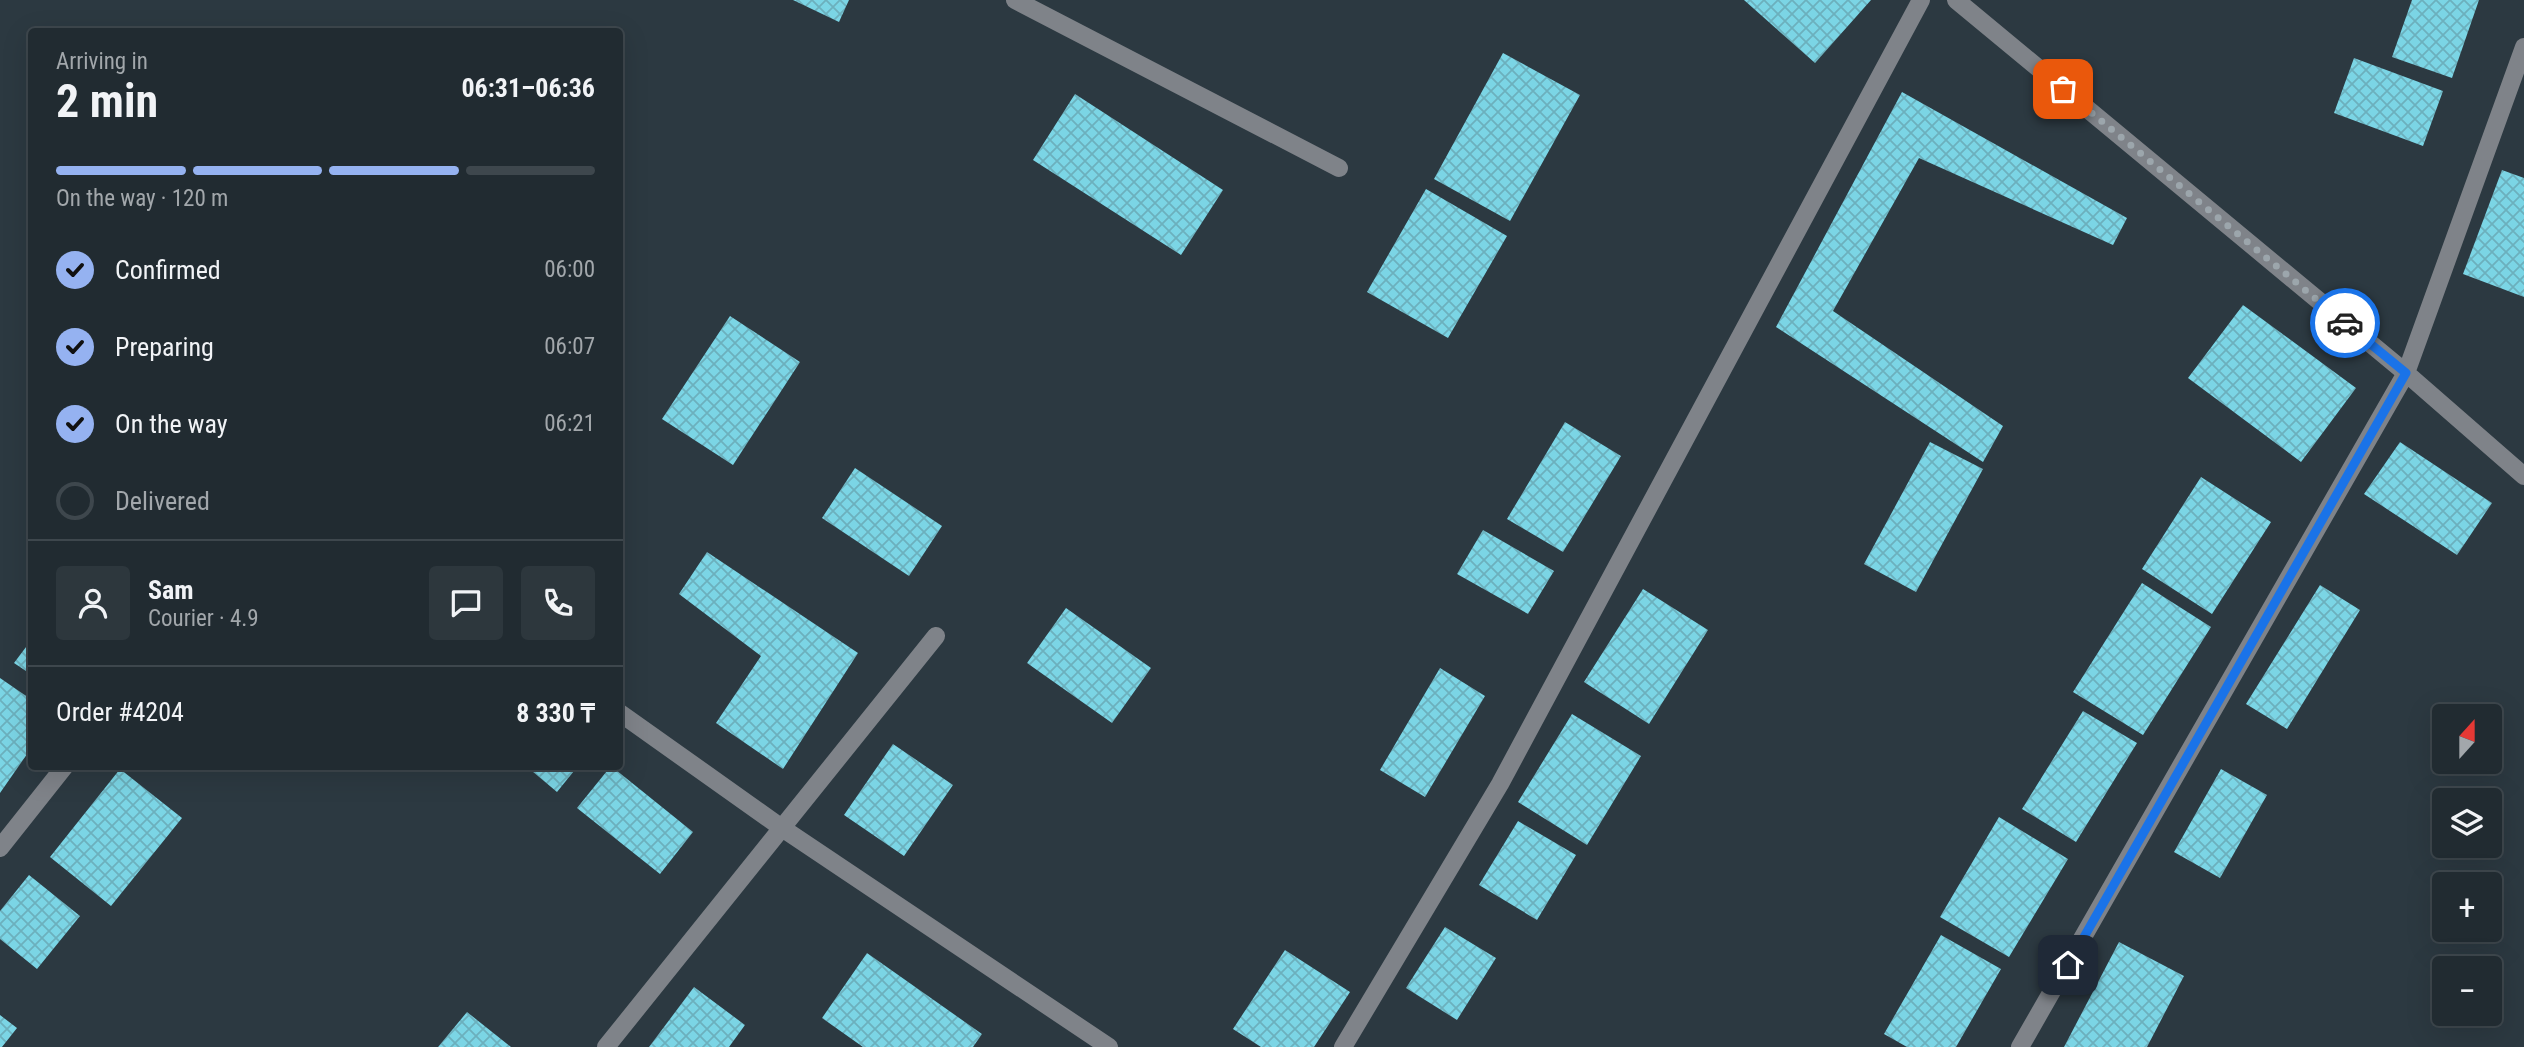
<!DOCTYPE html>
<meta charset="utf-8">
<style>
body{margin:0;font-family:"Roboto Condensed",sans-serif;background:#2d373d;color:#f1f3f6;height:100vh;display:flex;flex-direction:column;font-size:26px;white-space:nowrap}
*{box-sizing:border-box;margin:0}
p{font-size:23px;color:#a2a7ab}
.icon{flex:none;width:38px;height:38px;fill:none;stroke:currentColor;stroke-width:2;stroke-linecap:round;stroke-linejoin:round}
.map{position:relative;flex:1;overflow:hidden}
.sheet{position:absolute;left:28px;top:28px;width:595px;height:742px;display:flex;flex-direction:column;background:#212b31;border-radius:7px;box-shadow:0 7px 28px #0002,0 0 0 2px #3e474d}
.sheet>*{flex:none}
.needle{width:46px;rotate:21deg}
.controls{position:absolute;left:2432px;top:704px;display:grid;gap:14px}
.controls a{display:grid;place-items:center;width:70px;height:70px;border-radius:7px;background:#212b31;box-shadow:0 7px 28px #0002,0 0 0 2px #3e474d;font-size:35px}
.pin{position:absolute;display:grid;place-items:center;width:60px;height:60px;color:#fff;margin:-30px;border-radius:14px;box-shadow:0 4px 10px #0006}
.courier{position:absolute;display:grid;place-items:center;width:70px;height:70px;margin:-35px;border:5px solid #1a73e8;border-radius:50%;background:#fff;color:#222;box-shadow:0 2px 9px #0007}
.headline em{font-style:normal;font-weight:700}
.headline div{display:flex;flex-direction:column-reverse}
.headline{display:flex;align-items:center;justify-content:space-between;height:119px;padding:0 28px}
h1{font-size:46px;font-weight:700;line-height:52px}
.bar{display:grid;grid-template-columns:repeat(4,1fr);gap:10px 7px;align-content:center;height:84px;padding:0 28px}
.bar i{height:9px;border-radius:5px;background:#3e474d}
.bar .selected{background:#95b2f1}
.bar p{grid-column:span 4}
.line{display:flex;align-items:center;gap:18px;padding:0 28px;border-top:2px solid #3e474d}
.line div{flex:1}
.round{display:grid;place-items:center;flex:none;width:74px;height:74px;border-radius:7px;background:#2d373d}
ol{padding:0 28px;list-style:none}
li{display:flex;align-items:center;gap:21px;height:77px}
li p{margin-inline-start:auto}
li .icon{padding:7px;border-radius:50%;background:#95b2f1;color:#111;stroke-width:4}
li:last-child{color:#a2a7ab}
li i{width:38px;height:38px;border:4px solid #3e474d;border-radius:50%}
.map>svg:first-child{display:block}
.building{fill:url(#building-cross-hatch)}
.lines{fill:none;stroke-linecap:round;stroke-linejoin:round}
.minor{stroke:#7f8389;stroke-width:18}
.done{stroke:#9ca6ac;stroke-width:7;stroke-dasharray:0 12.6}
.route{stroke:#1a73e8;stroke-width:9}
</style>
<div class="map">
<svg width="2524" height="1047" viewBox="0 0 2524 1047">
<defs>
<pattern id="building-cross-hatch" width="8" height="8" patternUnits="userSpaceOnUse" patternTransform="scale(1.75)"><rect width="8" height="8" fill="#7bd5e5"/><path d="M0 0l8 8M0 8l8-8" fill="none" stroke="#6cb0bd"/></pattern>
</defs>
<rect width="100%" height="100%" fill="#2c3941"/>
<path class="building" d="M793,0H849L839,22Z
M1744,0H1871L1815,63Z
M2412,0H2479L2452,78L2392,57Z
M1503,53L1580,95L1510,221L1434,179Z
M2354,58L2443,91L2423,146L2334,113Z
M1902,92L2127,218L2113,245L1919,158L1833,311L2003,426L1983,462L1776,327Z
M1075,94L1223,190L1181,255L1033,160Z
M2502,170L2524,178V297L2463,274Z
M1426,189L1507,236L1448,338L1367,292Z
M2243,305L2356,388L2301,462L2188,378Z
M730,316L800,362L733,465L662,419Z
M1565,422L1621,456L1563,552L1507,519Z
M1930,442L1983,469L1916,592L1864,564Z
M2400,442L2492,503L2457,555L2364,494Z
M855,468L942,526L909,576L822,518Z
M2201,477L2271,522L2212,614L2142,569Z
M1483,530L1554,571L1528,614L1457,574Z
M707,552L858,653L783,769L716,723L761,656L679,594Z
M2142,583L2211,627L2143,735L2073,692Z
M2320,585L2360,610L2287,729L2246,704Z
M1643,589L1708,630L1649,724L1584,682Z
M1066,608L1151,668L1112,723L1027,663Z
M32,639V675L14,663Z
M1440,668L1485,696L1425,797L1380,770Z
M0,678L32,700V747L0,793Z
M2083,711L2137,743L2076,842L2022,809Z
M1572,714L1641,756L1587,845L1518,802Z
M893,744L953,785L904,856L844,815Z
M526,766H578L557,792Z
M611,766L693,832L660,874L577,808Z
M120,769L182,818L111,906L50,857Z
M2221,769L2267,795L2220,878L2174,852Z
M1999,817L2068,859L2009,957L1940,917Z
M1518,821L1576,855L1537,920L1479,885Z
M29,875L80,916L37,969L0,939V911Z
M1445,927L1496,958L1457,1020L1406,988Z
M1941,935L2001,969L1956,1047H1907L1884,1034Z
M2119,942L2184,976L2147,1047H2064Z
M1285,950L1350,992L1314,1047H1261L1233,1029Z
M867,953L982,1034L973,1047H863L822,1018Z
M694,987L745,1025L729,1047H649Z
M467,1012L511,1047H438Z
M0,1015L17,1028L2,1047H0Z"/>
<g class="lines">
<path class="minor" d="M1015,0L1339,168
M1956,0L2406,373L2524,476
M620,713L782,828L1109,1047
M0,848L65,766
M606,1047L936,636
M1343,1047L1500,784L1921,0
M2020,1047L2406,373L2524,47"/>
</g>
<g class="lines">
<path class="done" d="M2063,89L2345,323"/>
<path class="route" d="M2068,965L2406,373L2345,323"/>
</g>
</svg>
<div class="controls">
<a><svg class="needle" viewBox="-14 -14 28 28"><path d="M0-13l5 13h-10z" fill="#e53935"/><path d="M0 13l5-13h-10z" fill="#a2a7ab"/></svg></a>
<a><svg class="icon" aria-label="layers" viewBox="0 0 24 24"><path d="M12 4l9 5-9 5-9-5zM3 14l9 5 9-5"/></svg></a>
<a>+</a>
<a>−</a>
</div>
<div class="pin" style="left:2063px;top:89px;background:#ea580c"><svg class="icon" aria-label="bag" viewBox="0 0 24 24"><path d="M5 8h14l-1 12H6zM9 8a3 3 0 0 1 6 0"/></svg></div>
<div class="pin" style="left:2068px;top:965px;background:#1f2937"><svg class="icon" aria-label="home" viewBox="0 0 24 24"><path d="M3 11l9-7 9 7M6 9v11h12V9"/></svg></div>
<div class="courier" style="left:2345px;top:323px"><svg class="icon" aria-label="car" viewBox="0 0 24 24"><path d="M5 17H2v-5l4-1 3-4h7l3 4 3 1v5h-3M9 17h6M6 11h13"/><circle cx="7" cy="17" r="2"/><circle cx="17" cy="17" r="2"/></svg></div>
<section class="sheet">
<div class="headline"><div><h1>2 min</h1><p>Arriving in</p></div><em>06:31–06:36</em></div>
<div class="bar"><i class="selected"></i><i class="selected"></i><i class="selected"></i><i></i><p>On the way · 120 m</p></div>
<ol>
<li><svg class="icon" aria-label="check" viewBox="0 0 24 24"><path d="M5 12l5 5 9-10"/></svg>Confirmed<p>06:00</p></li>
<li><svg class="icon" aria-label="check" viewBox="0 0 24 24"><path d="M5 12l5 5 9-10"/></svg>Preparing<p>06:07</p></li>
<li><svg class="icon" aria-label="check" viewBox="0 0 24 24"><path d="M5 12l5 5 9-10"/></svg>On the way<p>06:21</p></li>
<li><i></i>Delivered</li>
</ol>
<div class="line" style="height:126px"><a class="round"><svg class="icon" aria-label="person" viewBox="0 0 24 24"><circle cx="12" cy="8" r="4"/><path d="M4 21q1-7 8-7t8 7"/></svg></a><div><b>Sam</b><p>Courier · 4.9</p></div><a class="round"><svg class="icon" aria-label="chat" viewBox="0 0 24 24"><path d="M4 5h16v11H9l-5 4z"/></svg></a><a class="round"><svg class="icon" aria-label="phone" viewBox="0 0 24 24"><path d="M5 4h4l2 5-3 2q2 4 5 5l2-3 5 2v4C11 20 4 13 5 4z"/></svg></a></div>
<div class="line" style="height:91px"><div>Order #4204</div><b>8 330 ₸</b></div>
</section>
</div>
